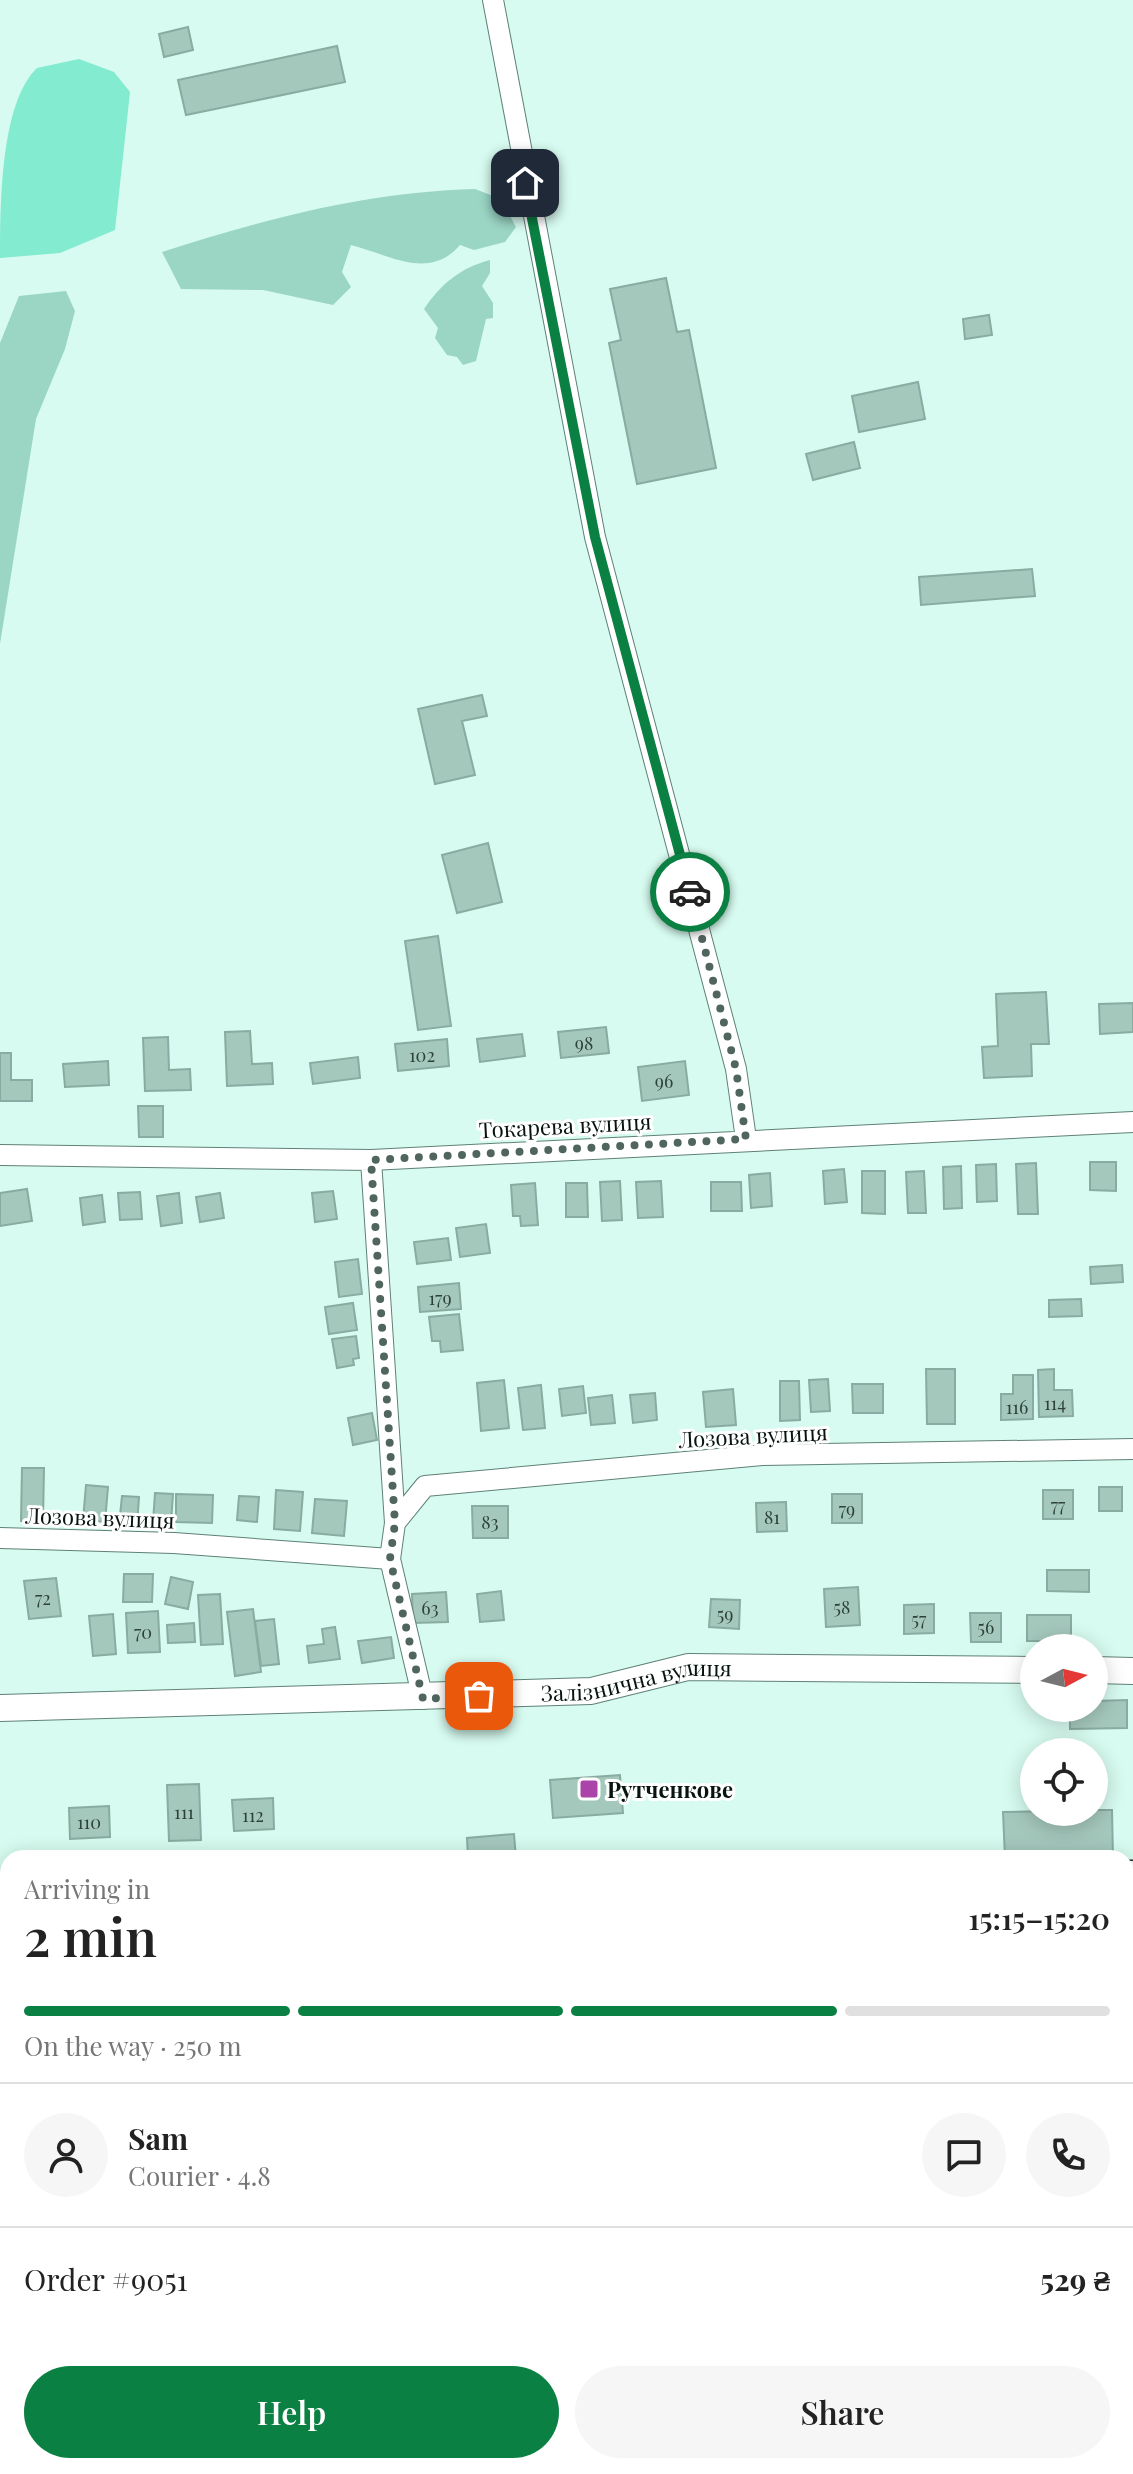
<!DOCTYPE html>
<meta charset="utf-8">
<style>
body{margin:0;font-family:"Playfair Display",serif;background:#f6f6f6;color:#222;height:100vh;display:flex;flex-direction:column;font-size:30px;white-space:nowrap}
*{box-sizing:border-box;margin:0}
p{font-size:26px;color:#767676}
.icon{flex:none;width:44px;height:44px;fill:none;stroke:currentColor;stroke-width:2;stroke-linecap:round;stroke-linejoin:round}
.map{position:relative;flex:1;overflow:hidden}
.panel{position:absolute;left:0px;top:1850px;width:1134px;height:624px;display:flex;flex-direction:column;background:#fff;border-radius:24px 24px 0 0;box-shadow:0 4px 20px #0003}
.panel>*{flex:none}
.needle{width:52px;rotate:83deg}
.controls{position:absolute;left:1020px;top:1634px;display:grid;gap:16px}
.controls a{display:grid;place-items:center;width:88px;height:88px;border-radius:50%;background:#fff;box-shadow:0 4px 20px #0003;font-size:40px}
.pin{position:absolute;display:grid;place-items:center;width:68px;height:68px;color:#fff;margin:-34px;border-radius:16px;box-shadow:0 4px 12px #0006}
.courier{position:absolute;display:grid;place-items:center;width:80px;height:80px;margin:-40px;border:6px solid #0b8043;border-radius:50%;background:#fff;color:#222;box-shadow:0 2px 10px #0007}
.headline em{font-style:normal;font-weight:600}
.headline div{display:flex;flex-direction:column-reverse}
.headline{display:flex;align-items:center;justify-content:space-between;height:136px;padding:0 24px}
h1{font-size:52px;font-weight:600;line-height:60px}
.bar{display:grid;grid-template-columns:repeat(4,1fr);gap:12px 8px;align-content:center;height:96px;padding:0 24px}
.bar i{height:10px;border-radius:6px;background:#e0e0e0}
.bar .on{background:#0b8043}
.bar p{grid-column:span 4}
.line{display:flex;align-items:center;gap:20px;padding:0 24px;border-top:2px solid #e0e0e0}
.line div{flex:1}
.round{display:grid;place-items:center;flex:none;width:84px;height:84px;border-radius:42px;background:#f6f6f6}
.cta{display:flex;gap:16px;margin-top:auto;padding:16px 24px}
.cta a{flex:1;height:92px;border-radius:48px;background:#0b8043;color:#fff;font-size:32px;font-weight:600;line-height:92px;text-align:center}
.cta a+a{background:#f6f6f6;color:#222}
.map>svg:first-child{display:block}
.green{fill:#9bd6c5}
.water{fill:#82ebd0}
.building{fill:#a5c8bd;stroke:#89aba1;stroke-width:2}
.lines{fill:none;stroke-linecap:round;stroke-linejoin:round}
.minor-casing{stroke:#5f8076;stroke-width:22}
.major-casing{stroke:#5f8076;stroke-width:28}
.minor{stroke:#fff;stroke-width:20}
.major{stroke:#fff;stroke-width:26}
.tram{stroke:#24342f;stroke-width:2}
.rail-casing{stroke:#24342f;stroke-width:9}
.rail{stroke:#fff;stroke-width:6;stroke-dasharray:18;stroke-linecap:butt}
.done{stroke:#50655e;stroke-width:8;stroke-dasharray:0 14.4}
.route{stroke:#0b8043;stroke-width:10}
.poi-dot{fill:#aa44a8;stroke:#fff;stroke-width:3}
.labels{text-anchor:middle;dominant-baseline:central;stroke-width:6;stroke-linejoin:round;paint-order:stroke}
.number-label{font-size:18px;fill:#2e413b}
.street-label{font-size:22px;fill:#071410;stroke:#fff}
.poi-label{font-size:22px;font-weight:bold;fill:#071410;stroke:#fff;text-anchor:start}
</style>
<div class="map">
<svg width="1133" height="2474" viewBox="0 0 1133 2474">
<rect width="100%" height="100%" fill="#d7fbf0"/>
<path class="green" d="M475,189L501,199L516,227L505,242L474,250L460,245C429,281 390,255 351,245L342,272L351,287L333,305L263,290L181,289L162,252C266,219 365,192 475,189Z
M490,260V273L482,286L493,303V318L486,319L476,361L463,365L457,357L447,355L435,338L438,328L424,309C441,284 460,268 490,260Z
M66,291L75,311L65,349L36,419L0,644V343L19,296Z"/>
<path class="water" d="M79,59L114,72L130,92L115,230L60,253L0,258C0,207 0,103 37,68Z"/>
<path class="building" d="M188,27L193,50L164,57L159,34Z
M337,46L345,82L186,115L178,80Z
M666,278L677,332L689,330L716,468L637,484L609,343L621,340L610,289Z
M989,315L992,335L965,339L963,319Z
M918,382L925,419L859,432L852,396Z
M854,442L860,468L813,480L806,454Z
M1032,569L1035,596L921,605L919,577Z
M482,695L487,716L462,721L475,775L435,784L418,709Z
M488,843L502,902L457,913L442,855Z
M438,936L451,1026L418,1030L405,941Z
M1046,992L1049,1044H1031L1032,1076L984,1078L982,1047L998,1046L996,994Z
M1133,1003V1032L1100,1034L1099,1004Z
M606,1027L609,1053L561,1058L558,1032Z
M250,1031L252,1064L272,1063L273,1084L227,1086L225,1032Z
M522,1034L525,1056L480,1062L477,1039Z
M168,1037L169,1070L190,1069L191,1090L145,1091L143,1038Z
M447,1039L449,1066L398,1071L395,1044Z
M0,1053H11V1080H32V1101H0Z
M358,1057L360,1078L313,1084L310,1063Z
M108,1061L109,1085L65,1087L63,1064Z
M685,1061L689,1095L642,1101L638,1067Z
M138,1106H163V1137H139Z
M1090,1162H1116V1191L1090,1190Z
M1036,1163L1038,1214H1018L1016,1164Z
M996,1164L997,1201L977,1202L976,1165Z
M961,1166L962,1208L944,1209L943,1167Z
M844,1169L847,1202L825,1204L823,1171Z
M862,1171H885V1214L862,1213Z
M924,1171L926,1213H908L906,1172Z
M770,1173L772,1206L751,1208L749,1175Z
M620,1181L622,1220L602,1221L600,1182Z
M661,1181L663,1217L638,1218L636,1182Z
M711,1182H741L742,1211H711Z
M535,1183L538,1225L521,1226L520,1216H513L511,1185Z
M566,1183H587L588,1217H566Z
M27,1189L32,1221L0,1226V1193Z
M333,1191L337,1219L315,1222L312,1193Z
M140,1192L142,1219L120,1220L118,1193Z
M179,1193L182,1223L161,1226L157,1196Z
M220,1193L224,1218L200,1222L196,1197Z
M102,1195L105,1222L83,1225L80,1198Z
M486,1224L490,1253L460,1257L456,1228Z
M448,1238L451,1260L417,1264L414,1242Z
M358,1259L362,1294L339,1297L335,1262Z
M1122,1265L1123,1282L1091,1284L1090,1267Z
M459,1283L461,1309L420,1312L418,1287Z
M1081,1299L1082,1316L1049,1317V1300Z
M353,1303L357,1330L329,1334L325,1307Z
M459,1314L463,1350L441,1352L440,1341H432L429,1317Z
M356,1336L359,1358L353,1359L354,1365L337,1368L332,1339Z
M926,1369H955V1424H927Z
M1054,1369V1390H1072L1073,1416L1039,1417L1038,1370Z
M1013,1375H1033V1419L1001,1420V1394H1013Z
M828,1379L830,1411L811,1412L809,1380Z
M504,1380L509,1428L481,1431L477,1383Z
M780,1381H799L800,1420L780,1421Z
M852,1384H883V1413H853Z
M541,1385L545,1428L523,1430L518,1388Z
M583,1386L586,1413L562,1416L559,1389Z
M733,1389L736,1425L706,1427L703,1392Z
M655,1393L657,1420L633,1423L630,1395Z
M612,1395L615,1423L591,1425L588,1398Z
M372,1413L377,1440L353,1445L348,1418Z
M22,1468H44L43,1521H21Z
M86,1485L108,1487L105,1522L83,1520Z
M1099,1487H1122V1511H1099Z
M276,1490L303,1492L300,1531L274,1529Z
M1043,1490H1073V1519H1043Z
M155,1493L173,1494L171,1523L153,1522Z
M176,1494L213,1495L212,1523L176,1522Z
M832,1494H862V1523H832Z
M122,1496L139,1497L137,1526L119,1525Z
M239,1496L259,1497L257,1522L237,1520Z
M315,1499L347,1501L344,1536L312,1533Z
M786,1502L787,1531L757,1532L756,1503Z
M472,1506H508V1538H473Z
M1047,1570H1089V1592L1047,1591Z
M124,1574H153L152,1602H123Z
M171,1577L193,1582L188,1609L165,1604Z
M56,1578L61,1616L29,1619L24,1581Z
M858,1587L860,1625L826,1627L824,1589Z
M501,1591L504,1620L480,1622L477,1594Z
M446,1592L448,1622L413,1623L412,1594Z
M220,1594L223,1644L201,1645L198,1595Z
M711,1599L740,1600L739,1629L709,1627Z
M934,1604V1633L904,1634V1605Z
M253,1609L261,1672L235,1676L227,1612Z
M158,1611L160,1652L128,1653L126,1613Z
M970,1613H1001V1642H971Z
M113,1614L116,1654L93,1656L89,1616Z
M1027,1615H1071V1641H1027Z
M274,1619L279,1664L261,1666L255,1621Z
M194,1623L195,1642L168,1643L167,1625Z
M335,1627L340,1659L309,1663L307,1646L324,1644L322,1629Z
M391,1637L394,1658L362,1663L358,1641Z
M1127,1700V1728L1070,1729V1708H1094V1701Z
M620,1775L623,1813L553,1818L550,1780Z
M199,1784L201,1840L169,1841L167,1785Z
M273,1798L274,1829L234,1831L232,1800Z
M109,1806L110,1837L70,1839L69,1808Z
M1094,1810H1112L1113,1858H1005L1003,1812Z
M514,1834L516,1858H468L467,1838Z
M1133,2340V2409H1126V2341Z
M0,2435H8V2465H0Z"/>
<g class="lines">
<defs>
<path id="minor" d="M493,0L595,537L736,1069L746,1139
M0,1155L371,1160L1133,1122
M371,1160L395,1523L390,1559L423,1699
M395,1523L425,1486L762,1455L1133,1449
M0,1538L174,1543L390,1559
M1112,2474L1133,2471"/>
<g id="major">
<path d="M1094,1670L1133,1671"/>
<path id="s1" d="M0,1708L591,1691L688,1667L1034,1670"/>
</g>
</defs>
<use href="#minor" class="minor-casing"/>
<use href="#major" class="major-casing"/>
<use href="#minor" class="minor"/>
<use href="#major" class="major"/>
<path class="tram" d="M572,2466L574,2474
M616,2466L620,2474
M329,2474L331,2466
M358,2474L359,2466
M397,2474L398,2466"/>
<defs>
<path id="rail" d="M1126,1864H1133
M1126,1883H1133
M0,1915H8
M0,1931H8
M1126,2064H1133
M1126,2251L1133,2252
M0,2260H8
M0,2276H8
M0,2292H8
M1126,2305L1133,2304
M0,2347L8,2349"/>
</defs>
<use href="#rail" class="rail-casing"/>
<use href="#rail" class="rail"/>
</g>
<g class="lines">
<path class="done" d="M479,1696L423,1699L390,1559L395,1523L371,1160L746,1139L736,1069L690,892"/>
<path class="route" d="M525,183L595,537L690,892"/>
</g>
<rect class="poi-dot" x="579" y="1779" width="20" height="20" rx="4"/>
<g class="labels">
<g class="number-label">
<text x="584" y="1043">98</text>
<text x="422" y="1055">102</text>
<text x="664" y="1081">96</text>
<text x="440" y="1298">179</text>
<text x="1055" y="1403">114</text>
<text x="1017" y="1407">116</text>
<text x="1058" y="1505">77</text>
<text x="847" y="1509">79</text>
<text x="772" y="1517">81</text>
<text x="490" y="1522">83</text>
<text x="43" y="1598">72</text>
<text x="842" y="1607">58</text>
<text x="430" y="1608">63</text>
<text x="725" y="1614">59</text>
<text x="919" y="1619">57</text>
<text x="986" y="1627">56</text>
<text x="143" y="1632">70</text>
<text x="184" y="1812">111</text>
<text x="253" y="1815">112</text>
<text x="89" y="1822">110</text>
</g>
<g class="street-label">
<text transform="translate(565 1125) rotate(-3)">Токарева вулиця</text>
<text transform="translate(753 1435) rotate(-3)">Лозова вулиця</text>
<text transform="translate(100 1517) rotate(2)">Лозова вулиця</text>
<text stroke="none"><textPath href="#s1" startOffset="638">Залізнична вулиця</textPath></text>
</g>
<g class="poi-label">
<text x="607" y="1789">Рутченкове</text>
</g>
</g>
</svg>
<div class="controls">
<a><svg class="needle" viewBox="-14 -14 28 28"><path d="M0-13l5 13h-10z" fill="#e53935"/><path d="M0 13l5-13h-10z" fill="#767676"/></svg></a>
<a><svg class="icon" aria-label="locate" viewBox="0 0 24 24"><circle cx="12" cy="12" r="6"/><path d="M12 2v4M12 18v4M2 12h4M18 12h4"/></svg></a>
</div>
<div class="pin" style="left:479px;top:1696px;background:#ea580c"><svg class="icon" aria-label="bag" viewBox="0 0 24 24"><path d="M5 8h14l-1 12H6zM9 8a3 3 0 0 1 6 0"/></svg></div>
<div class="pin" style="left:525px;top:183px;background:#1f2937"><svg class="icon" aria-label="home" viewBox="0 0 24 24"><path d="M3 11l9-7 9 7M6 9v11h12V9"/></svg></div>
<div class="courier" style="left:690px;top:892px"><svg class="icon" aria-label="car" viewBox="0 0 24 24"><path d="M5 17H2v-5l4-1 3-4h7l3 4 3 1v5h-3M9 17h6M6 11h13"/><circle cx="7" cy="17" r="2"/><circle cx="17" cy="17" r="2"/></svg></div>
<section class="panel">
<div class="headline"><div><h1>2 min</h1><p>Arriving in</p></div><em>15:15–15:20</em></div>
<div class="bar"><i class="on"></i><i class="on"></i><i class="on"></i><i></i><p>On the way · 250 m</p></div>
<div class="line" style="height:144px"><a class="round"><svg class="icon" aria-label="person" viewBox="0 0 24 24"><circle cx="12" cy="8" r="4"/><path d="M4 21q1-7 8-7t8 7"/></svg></a><div><b>Sam</b><p>Courier · 4.8</p></div><a class="round"><svg class="icon" aria-label="chat" viewBox="0 0 24 24"><path d="M4 5h16v11H9l-5 4z"/></svg></a><a class="round"><svg class="icon" aria-label="phone" viewBox="0 0 24 24"><path d="M5 4h4l2 5-3 2q2 4 5 5l2-3 5 2v4C11 20 4 13 5 4z"/></svg></a></div>
<div class="line" style="height:104px"><div>Order #9051</div><b>529 ₴</b></div>
<div class="cta"><a>Help</a><a>Share</a></div>
</section>
</div>
